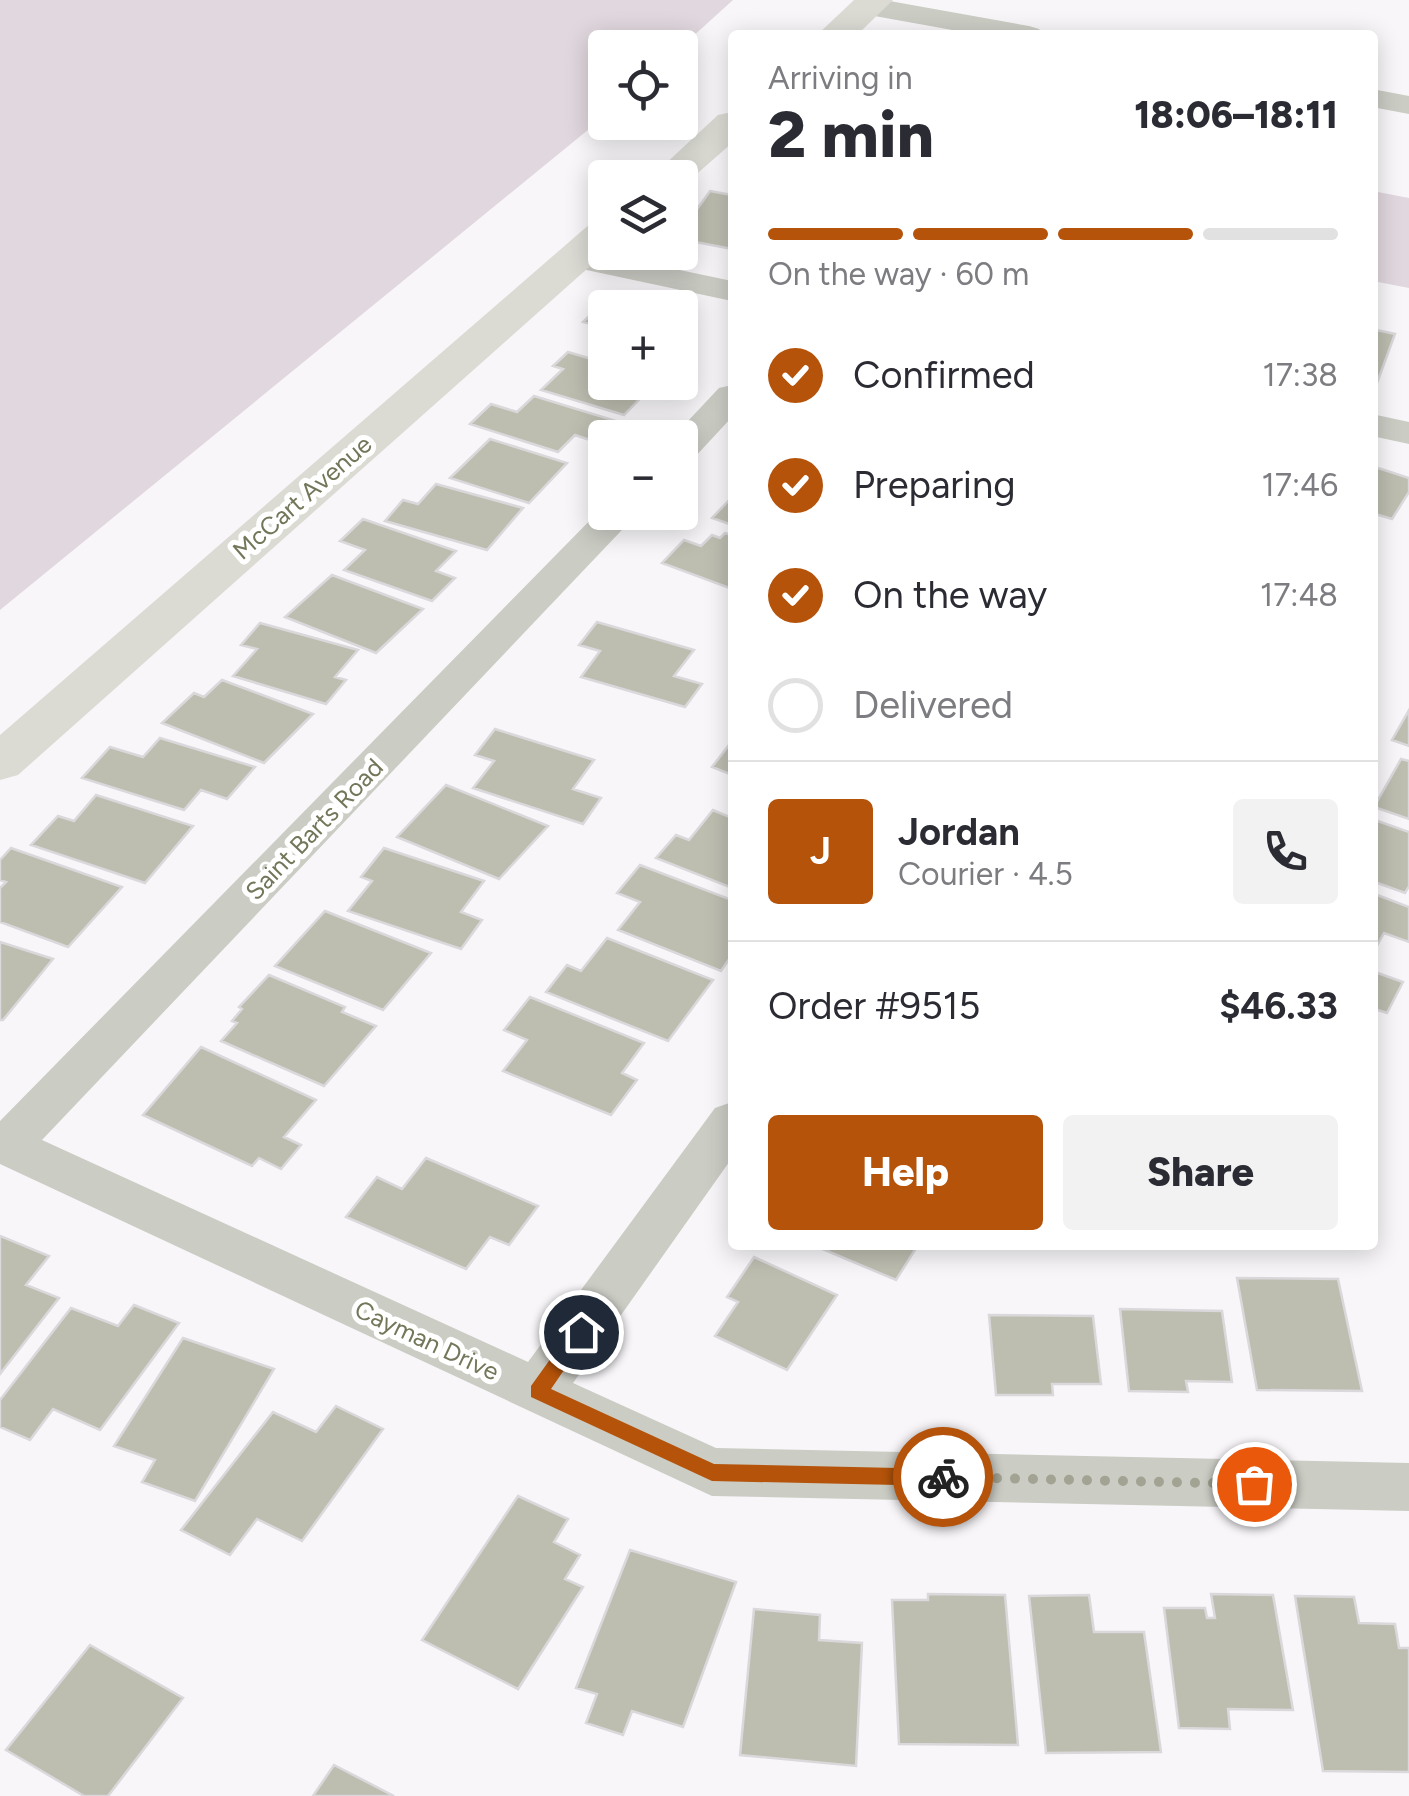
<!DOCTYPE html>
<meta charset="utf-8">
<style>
body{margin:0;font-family:Figtree,sans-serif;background:#f2f2f3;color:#2b2b33;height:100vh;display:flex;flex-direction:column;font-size:38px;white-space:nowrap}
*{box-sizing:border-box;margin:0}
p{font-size:32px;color:#7c7c81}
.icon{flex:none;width:55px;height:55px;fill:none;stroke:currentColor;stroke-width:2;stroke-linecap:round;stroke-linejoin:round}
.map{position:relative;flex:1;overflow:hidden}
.sheet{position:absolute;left:728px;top:30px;width:650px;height:1220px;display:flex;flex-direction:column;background:#fff;border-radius:10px;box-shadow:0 5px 25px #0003}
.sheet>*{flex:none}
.buttons{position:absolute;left:588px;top:30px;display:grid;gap:20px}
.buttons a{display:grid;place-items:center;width:110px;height:110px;border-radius:10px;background:#fff;box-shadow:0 5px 25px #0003;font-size:50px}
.pin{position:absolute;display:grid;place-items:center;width:85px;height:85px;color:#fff;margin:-42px;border:5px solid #fff;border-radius:50%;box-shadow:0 2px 10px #0007}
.courier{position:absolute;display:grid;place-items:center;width:100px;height:100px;margin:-50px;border:8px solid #b45309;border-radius:50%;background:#fff;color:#222;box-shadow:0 2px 12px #0007}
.overview em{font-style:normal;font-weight:800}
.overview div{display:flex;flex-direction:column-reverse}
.overview{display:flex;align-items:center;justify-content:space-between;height:170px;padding:0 40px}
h1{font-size:65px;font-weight:800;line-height:75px}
.bar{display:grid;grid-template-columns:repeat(4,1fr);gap:15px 10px;align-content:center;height:120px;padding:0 40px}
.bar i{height:12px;border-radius:8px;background:#e1e1e2}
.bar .on{background:#b45309}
.bar p{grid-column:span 4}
.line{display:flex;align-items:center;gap:25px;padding:0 40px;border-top:2px solid #e1e1e2}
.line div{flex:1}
.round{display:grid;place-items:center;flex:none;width:105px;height:105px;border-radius:10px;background:#f2f2f3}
ol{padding:0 40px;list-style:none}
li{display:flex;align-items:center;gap:30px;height:110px}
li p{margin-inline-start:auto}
li .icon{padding:10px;border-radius:50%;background:#b45309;color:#fff;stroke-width:4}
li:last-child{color:#7c7c81}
li i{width:55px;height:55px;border:5px solid #e1e1e2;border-radius:50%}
.cta{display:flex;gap:20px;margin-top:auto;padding:20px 40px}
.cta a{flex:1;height:115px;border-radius:10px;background:#b45309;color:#fff;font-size:40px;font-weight:800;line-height:115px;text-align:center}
.cta a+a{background:#f2f2f3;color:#2b2b33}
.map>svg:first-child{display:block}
.green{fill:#e1d7de}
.building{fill:#bdbdb0;stroke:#dad8da;stroke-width:2.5}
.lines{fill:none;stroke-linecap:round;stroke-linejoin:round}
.street{fill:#cbccc4;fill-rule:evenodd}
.secondary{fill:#dbdbd4;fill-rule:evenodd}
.route{fill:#b45309}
.done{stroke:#a2a392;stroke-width:10;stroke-dasharray:0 18}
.labels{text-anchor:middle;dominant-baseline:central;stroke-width:10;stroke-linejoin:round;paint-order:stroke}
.street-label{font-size:25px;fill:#74765a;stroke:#fff}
</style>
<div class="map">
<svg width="1409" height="1796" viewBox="0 0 1409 1796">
<rect width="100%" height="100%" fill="#f8f6f9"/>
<path class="green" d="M0,0H733L680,48H605V116L0,610Z
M1373,191L1409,198V288L1373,281Z"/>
<path class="building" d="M710,191L732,195V249L680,239V233Z
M601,305L609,308H605V328L583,322Z
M1372,329L1395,334L1377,383L1372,382Z
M568,352L605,363V382H656L624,415L541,390L563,369L553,366Z
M534,396L616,421L596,442L575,435L558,452L470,424L491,404L517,412Z
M490,439L567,463L529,503L450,478Z
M1372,466L1409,478V492L1392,519L1372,513Z
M436,484L523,508L487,550L385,521L403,500L418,504Z
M732,497V525L712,518Z
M363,519L456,551L436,571L455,578L432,601L344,570L365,550L340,541Z
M725,533L732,535V589L662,563L684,540L701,546L712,535L720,538Z
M332,575L423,609L376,653L285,617Z
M597,622L694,650L674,676L702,684L685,707L581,677L600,651L579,645Z
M260,623L358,650L335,677L346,680L326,704L233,676L257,649L241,645Z
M222,680L313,714L264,763L162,723L194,693L204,697Z
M1409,710V746L1392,740Z
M495,729L594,760L573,789L601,798L583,824L473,788L494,761L475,755Z
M160,738L255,767L227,799L201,790L184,810L82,778L110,747L143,757Z
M732,741V775L712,767Z
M1401,759L1409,761V819L1374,807Z
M446,785L548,826L499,879L397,837Z
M96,795L193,826L145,883L31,845L58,816L74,821Z
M713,810L732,818V888L656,858L676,835L689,840Z
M1372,819L1409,832V886L1405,893L1372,881Z
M11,848L122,887L68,947L0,922V888L6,882L0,880V860Z
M384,848L484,881L461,912L482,920L461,949L348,911L372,881L361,877Z
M640,865L732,900V955L721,971L618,930L640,902L617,893Z
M1372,893L1409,907V942L1384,933L1372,955Z
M325,911L431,953L383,1010L275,966Z
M607,938L713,980L668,1041L546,992L567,965L581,971Z
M0,942L53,959L3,1020H0Z
M1372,971L1403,982L1387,1013L1375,1009L1372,1014Z
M269,975L345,1007L342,1012L376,1026L324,1086L221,1041L237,1023L232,1021L242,1009L239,1007Z
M530,997L644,1043L622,1073L637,1080L611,1115L503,1071L527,1040L504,1030Z
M201,1047L316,1100L284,1137L301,1145L281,1169L259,1158L252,1166L143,1115Z
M426,1158L538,1206L509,1245L490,1237L466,1269L346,1217L377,1177L402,1189Z
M0,1236L49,1256L26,1285L59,1298L0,1374Z
M813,1245H918L896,1280Z
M754,1257L837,1295L787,1370L715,1336L738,1302L727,1297Z
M1237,1278L1338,1279L1362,1391L1257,1390Z
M134,1305L179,1323L100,1430L53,1409L30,1440L0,1427V1400L71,1308L118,1326Z
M1120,1309L1222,1311L1232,1382L1186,1381L1188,1392L1129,1391Z
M989,1315L1093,1316L1101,1384H1052L1053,1395H996Z
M183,1338L274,1369L195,1501L142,1482L155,1460L114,1446Z
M336,1406L383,1429L302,1541L257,1519L230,1555L181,1530L273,1412L316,1432Z
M518,1496L568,1519L554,1542L580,1555L565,1579L583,1587L518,1689L422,1640Z
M630,1550L736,1582L683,1727L632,1711L623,1735L586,1723L597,1694L576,1688Z
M928,1594L1005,1595L1018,1745L899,1744L892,1600H928Z
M1211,1594L1273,1595L1293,1710L1228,1709L1230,1729L1179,1728L1164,1608H1205L1207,1618H1215Z
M1089,1595L1094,1632H1144L1161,1752L1046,1753L1029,1596Z
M1295,1596L1354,1597L1359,1623L1395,1624L1399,1648H1409V1772L1323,1771Z
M754,1609L820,1615L819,1640L862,1643L856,1766L740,1755Z
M90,1645L183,1698L108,1796H84L6,1750Z
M334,1765L394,1796H313Z"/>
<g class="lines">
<path class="street" d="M859,0H884L1029,26L1039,29L1044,35H980L869,15L859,12L854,6Z
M1372,89L1409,96V114L1372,107Z
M575,248L732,281V301L563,265L558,258L563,251Z
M732,385V417L693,459L680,462V438H672L719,388Z
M1372,414L1409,422V444L1372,436Z
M605,505V512H639L42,1140L528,1362L715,1108L732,1102V1158L573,1383L716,1448L1409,1463V1511L712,1496L0,1164V1121Z"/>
<path class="secondary" d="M854,0H893L857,35H817Z
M732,112V143L683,186L680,187V178H650L718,115Z
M605,220L606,252L18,775L0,780V735L591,223Z"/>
</g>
<path class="route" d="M581,1324L590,1332L551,1389L714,1464L943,1469L953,1477L943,1486L712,1481L531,1397V1386L574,1326Z"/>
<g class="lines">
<path class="done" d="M943,1477L1254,1484"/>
</g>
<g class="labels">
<g class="street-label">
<text transform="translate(302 497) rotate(-41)">McCart Avenue</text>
<text transform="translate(314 829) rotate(-46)">Saint Barts Road</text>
<text transform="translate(427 1340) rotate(25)">Cayman Drive</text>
</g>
</g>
</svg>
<div class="buttons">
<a><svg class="icon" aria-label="locate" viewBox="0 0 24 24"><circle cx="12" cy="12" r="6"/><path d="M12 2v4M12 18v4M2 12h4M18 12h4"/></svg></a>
<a><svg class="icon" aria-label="layers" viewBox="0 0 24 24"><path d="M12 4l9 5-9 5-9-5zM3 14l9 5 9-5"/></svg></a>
<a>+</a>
<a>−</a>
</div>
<div class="pin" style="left:1254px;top:1484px;background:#ea580c"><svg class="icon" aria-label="bag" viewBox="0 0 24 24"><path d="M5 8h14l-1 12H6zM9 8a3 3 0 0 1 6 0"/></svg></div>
<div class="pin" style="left:581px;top:1332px;background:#1f2937"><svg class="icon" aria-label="home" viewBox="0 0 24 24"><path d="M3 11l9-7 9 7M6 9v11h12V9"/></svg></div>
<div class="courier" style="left:943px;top:1477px"><svg class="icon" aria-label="bike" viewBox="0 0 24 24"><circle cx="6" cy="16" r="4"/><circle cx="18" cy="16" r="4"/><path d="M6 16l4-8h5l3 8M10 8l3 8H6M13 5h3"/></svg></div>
<section class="sheet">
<div class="overview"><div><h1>2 min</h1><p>Arriving in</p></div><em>18:06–18:11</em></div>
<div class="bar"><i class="on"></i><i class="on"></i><i class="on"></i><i></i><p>On the way · 60 m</p></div>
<ol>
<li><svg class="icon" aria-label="check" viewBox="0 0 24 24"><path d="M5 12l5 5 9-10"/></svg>Confirmed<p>17:38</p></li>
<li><svg class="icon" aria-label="check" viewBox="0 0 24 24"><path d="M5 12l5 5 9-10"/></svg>Preparing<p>17:46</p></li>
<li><svg class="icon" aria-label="check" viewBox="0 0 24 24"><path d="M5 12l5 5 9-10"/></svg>On the way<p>17:48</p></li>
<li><i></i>Delivered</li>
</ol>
<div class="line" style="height:180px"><b class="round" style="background:#b45309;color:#fff">J</b><div><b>Jordan</b><p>Courier · 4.5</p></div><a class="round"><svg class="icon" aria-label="phone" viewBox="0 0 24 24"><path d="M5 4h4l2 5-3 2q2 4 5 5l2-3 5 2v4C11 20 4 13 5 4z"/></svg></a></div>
<div class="line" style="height:130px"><div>Order #9515</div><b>$46.33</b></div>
<div class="cta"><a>Help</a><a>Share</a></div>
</section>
</div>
